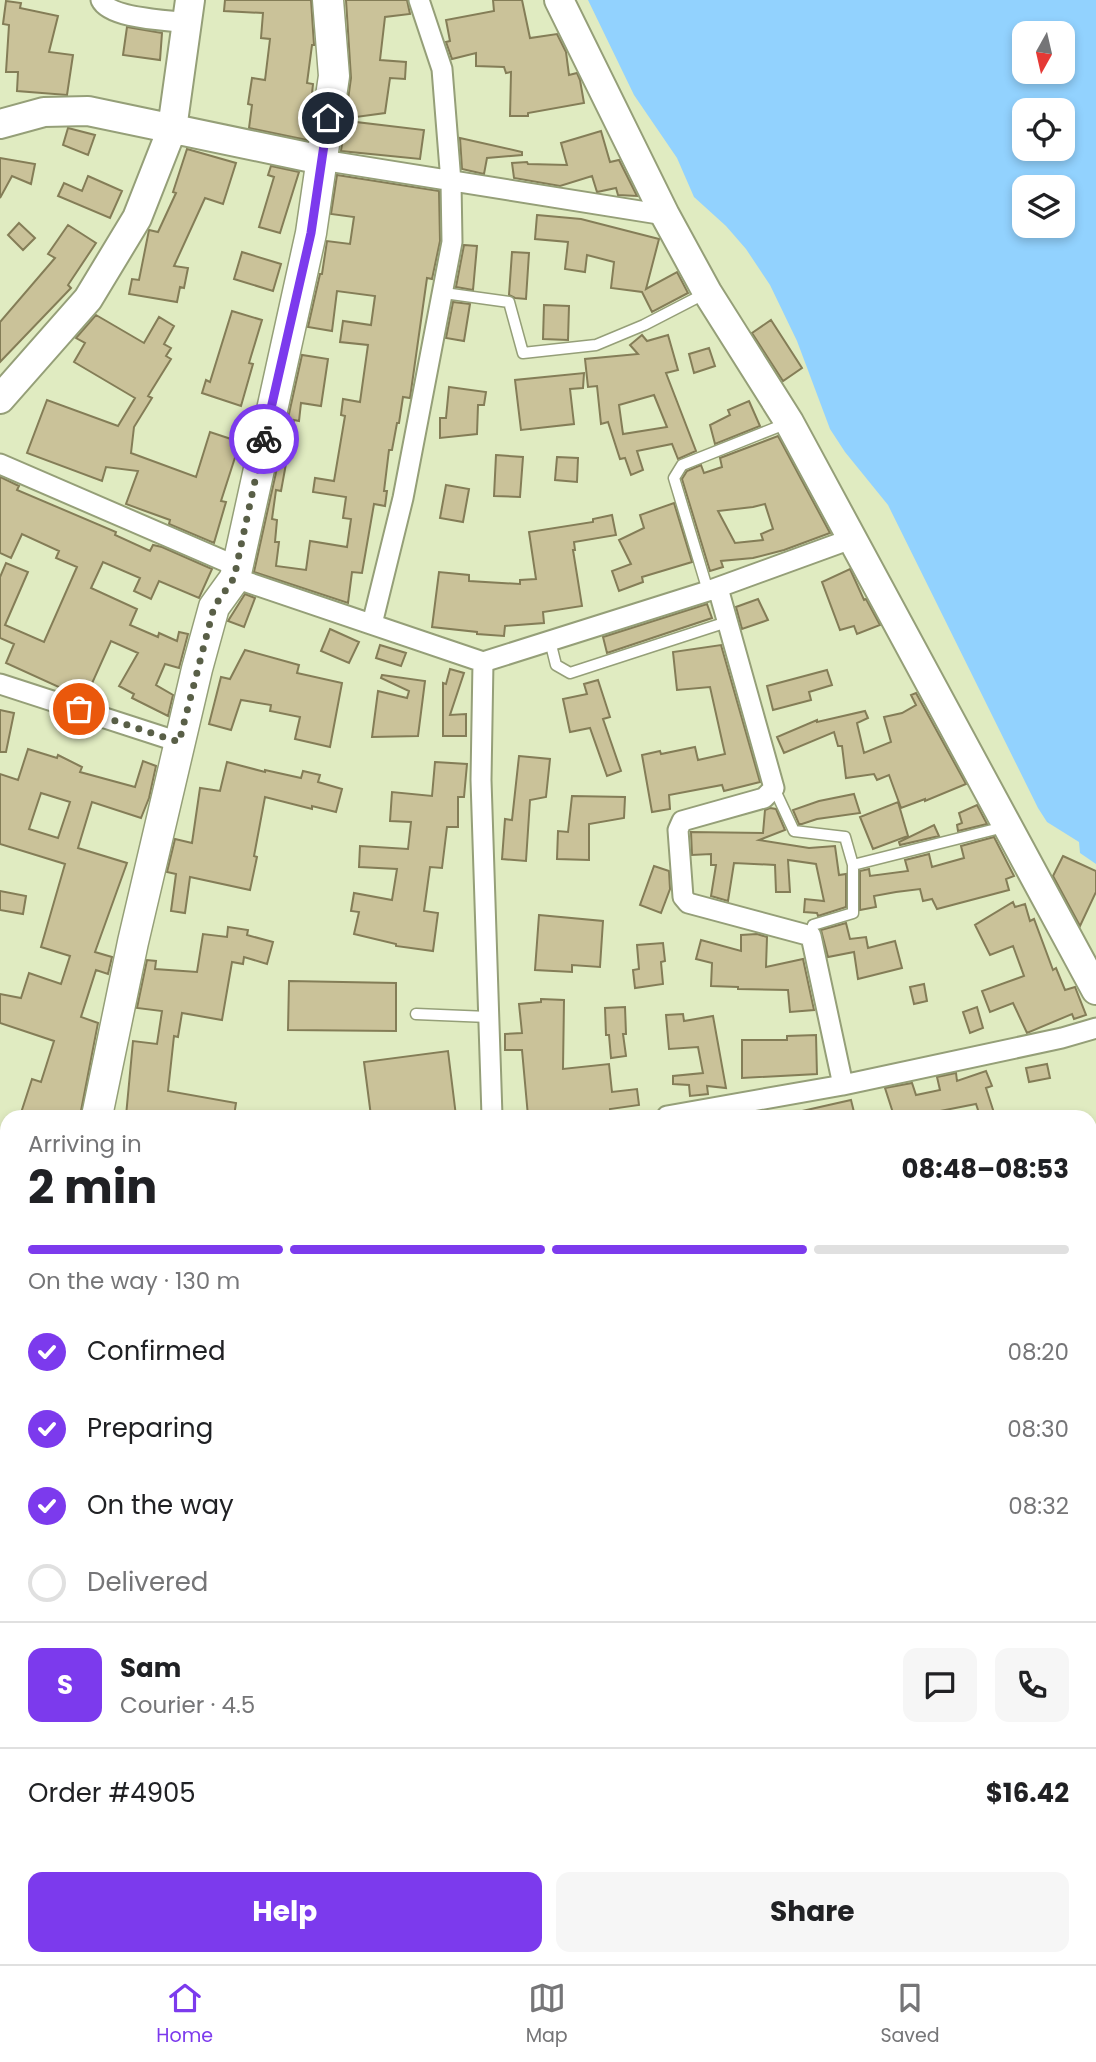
<!DOCTYPE html>
<meta charset="utf-8">
<style>
body{margin:0;font-family:Poppins,sans-serif;background:#f6f6f6;color:#202124;height:100vh;display:flex;flex-direction:column;font-size:26px;white-space:nowrap}
*{box-sizing:border-box;margin:0}
p{font-size:23px;color:#757577}
.icon{flex:none;width:38px;height:38px;fill:none;stroke:currentColor;stroke-width:2;stroke-linecap:round;stroke-linejoin:round}
.map{position:relative;flex:1;overflow:hidden}
.drawer{position:absolute;left:0px;top:1110px;width:1097px;height:856px;display:flex;flex-direction:column;background:#fff;border-radius:21px 21px 0 0;box-shadow:0 4px 10px #0003}
.drawer>*{flex:none}
.needle{width:46px;rotate:188deg}
.tools{position:absolute;left:1012px;top:21px;display:grid;gap:14px}
.tools a{display:grid;place-items:center;width:63px;height:63px;border-radius:14px;background:#fff;box-shadow:0 4px 10px #0003;font-size:35px}
.pin{position:absolute;display:grid;place-items:center;width:60px;height:60px;color:#fff;margin:-30px;border:4px solid #fff;border-radius:50%;box-shadow:0 2px 7px #0007}
.courier{position:absolute;display:grid;place-items:center;width:70px;height:70px;margin:-35px;border:5px solid #7c3aed;border-radius:50%;background:#fff;color:#222;box-shadow:0 2px 9px #0007}
.head em{font-style:normal;font-weight:700}
.head div{display:flex;flex-direction:column-reverse}
.head{display:flex;align-items:center;justify-content:space-between;height:119px;padding:0 28px}
h1{font-size:46px;font-weight:700;line-height:52px}
.bar{display:grid;grid-template-columns:repeat(4,1fr);gap:10px 7px;align-content:center;height:84px;padding:0 28px}
.bar i{height:9px;border-radius:5px;background:#e0e0e0}
.bar .current{background:#7c3aed}
.bar p{grid-column:span 4}
.line{display:flex;align-items:center;gap:18px;padding:0 28px;border-top:2px solid #e0e0e0}
.line div{flex:1}
.round{display:grid;place-items:center;flex:none;width:74px;height:74px;border-radius:14px;background:#f6f6f6}
ol{padding:0 28px;list-style:none}
li{display:flex;align-items:center;gap:21px;height:77px}
li p{margin-inline-start:auto}
li .icon{padding:7px;border-radius:50%;background:#7c3aed;color:#fff;stroke-width:4}
li:last-child{color:#757577}
li i{width:38px;height:38px;border:4px solid #e0e0e0;border-radius:50%}
.cta{display:flex;gap:14px;margin-top:auto;padding:14px 28px}
.cta a{flex:1;height:80px;border-radius:14px;background:#7c3aed;color:#fff;font-size:28px;font-weight:700;line-height:80px;text-align:center}
.cta a+a{background:#f6f6f6;color:#202124}
.tabs{display:flex;justify-content:space-around;align-items:center;height:98px;border-top:2px solid #e0e0e0;background:#fff;font-size:19px;color:#757577}
.tabs a{display:grid;justify-items:center;gap:4px}
.tabs .current{color:#7c3aed}
.map>svg:first-child{display:block}
.water{fill:#92d2fe;fill-rule:evenodd}
.building{fill:#cac299;stroke:#847d57;stroke-width:2;fill-rule:evenodd}
.lines{fill:none;stroke-linecap:round;stroke-linejoin:round}
.lane-casing{stroke:#959f78;stroke-width:13}
.street-casing{stroke:#959f78;stroke-width:23}
.secondary-casing{stroke:#959f78;stroke-width:32}
.primary-casing{stroke:#959f78;stroke-width:33}
.lane{stroke:#fff;stroke-width:10}
.street{stroke:#fff;stroke-width:19}
.secondary{stroke:#fff;stroke-width:28}
.primary{stroke:#fff;stroke-width:30}
.done{stroke:#595f47;stroke-width:7;stroke-dasharray:0 12.6}
.route{stroke:#7c3aed;stroke-width:9}
</style>
<div class="map">
<svg width="1096" height="1964" viewBox="0 0 1096 1964">
<rect width="100%" height="100%" fill="#e0ebc1"/>
<path class="water" d="M588,0H1096V864L1080,853L1079,842L1047,822L1038,808L888,505L845,452L830,429L797,341L770,285L746,249L726,226L694,197L677,158L634,95ZM1024,33H1062V72H1024ZM1024,110H1062V149H1024ZM1024,187H1062V226H1024Z"/>
<path class="building" d="M225,0H311L314,45H312L307,83L313,84L307,140L249,128L252,105L248,104L252,78L265,80L270,39L261,38L263,13L224,11Z
M346,0H407L410,14L385,17L380,60L406,62L405,79L390,78L385,113L348,118V121L424,130L420,159L341,151L351,78Z
M493,0H522L530,38L557,34L566,52L569,75L577,73L580,80L584,103L528,113V116H510L511,72L506,73L504,67L476,66V53L452,59L446,42L450,41L446,20L494,11Z
M6,1L21,3L20,8L58,16L49,52L73,55L67,95L17,91L18,72H6L9,25L3,24Z
M127,27L162,33L160,60L123,55Z
M68,128L95,135L88,155L63,145Z
M601,131L610,162L619,160L637,196L618,195L616,188L597,192L592,176L560,186L514,178L512,163L527,162L528,164L567,165L561,143Z
M460,138L522,152V155L487,158L484,174L462,169Z
M187,149L236,163L223,204L205,198L174,266L188,268L184,288L180,287L177,302L129,294L132,279L139,280L149,230L158,232L176,193L173,192Z
M0,158L35,164L31,184L12,176L0,198Z
M271,166L299,172L280,233L259,227L274,177L268,175Z
M337,175L439,191L440,241L432,279L427,278L410,398L403,397L399,423H397L392,450H389L384,491H387L385,506L374,504L362,573L352,572L348,603L254,572L302,355L328,359L321,406L301,403L299,421L294,420L281,491L276,490L272,519L277,520L275,542H279L276,566L306,570L310,541L347,547L351,519L343,518L346,497L313,492L315,478L334,481L345,416L341,415L343,399L360,402L368,345L340,342L343,321L371,325L375,296L337,291L332,331L308,327L320,274H322L327,241L350,244L354,217L331,214Z
M88,176L122,191L110,218L58,196L64,183L82,191Z
M537,215L581,219L659,239L646,289L677,272L688,293L652,312L642,292L611,288L614,262L587,255L585,272L565,269L568,242L535,239Z
M19,223L35,238L23,250L8,235Z
M68,225L96,243L68,285L71,288L0,362V322L55,258L48,254Z
M464,245L477,246L473,290L456,287Z
M242,252L281,264L273,291L234,279Z
M512,252L529,253L526,299L515,298L509,295Z
M453,302L470,304L464,341L446,338Z
M544,305L569,306L568,340L543,339Z
M232,311L262,320L249,363L253,364L241,406L202,393L206,380L210,382Z
M96,315L144,343L159,317L174,326L164,344L171,348L166,356L171,359L148,396L152,398L134,427L131,453L196,477L210,432L240,442L221,501L226,502L214,543L169,524L170,520L126,504L138,471L106,467L102,481L27,453L47,400L118,426L135,398L74,362L85,343L76,338Z
M771,320L802,368L783,381L752,333Z
M642,335L647,341L668,335L678,370L666,373L696,451L678,459L672,444L637,451L643,470L631,475L625,458L620,459L608,422L601,424L597,386L588,387L585,359L638,354L630,345ZM654,395L667,427L623,434L619,405Z
M709,348L715,366L694,373L689,354Z
M584,373L583,388L570,389L574,424L521,430L515,380Z
M449,387L486,392L484,405H478L477,434L440,438V418H446Z
M749,401L760,426L715,444L710,425L730,415L728,410Z
M778,436L830,533L784,550L753,558L721,561L723,567L710,571L682,479L687,471L701,465L704,473L722,467L720,458ZM765,504L773,529L761,534L763,540L735,543L718,511L753,507Z
M496,455L523,457L520,497L494,496Z
M557,457L578,458L577,482L555,480Z
M0,477L19,486L17,490L116,532L115,535L150,551L153,545L162,547L212,569L199,598L159,581L151,599L134,591L140,578L103,562L91,588L137,609L130,625L158,637L159,633L177,641L179,632L188,634L179,668L165,664L156,685L173,695L168,716L132,698L134,694L119,686L138,653L111,641L85,699L6,663L14,644L0,638V577L6,563L28,572L5,625L44,642L77,567L56,558L59,551L22,534L11,558L0,553Z
M446,485L469,489L463,522L440,518Z
M674,503L692,562L642,577L643,582L619,591L612,571L631,564L619,540L644,528L640,515Z
M612,515L616,535L574,542L575,550H573L582,606L543,612L544,623L505,626L504,636L477,634V632L432,627L439,572L469,575V581L520,584V580L536,579L529,532L593,522V519Z
M850,569L864,600L866,599L880,625L857,634L854,626L840,630L822,582Z
M245,594L255,598L244,627L228,621Z
M758,599L768,620L742,629L736,607Z
M707,604L712,618L607,653L603,637Z
M330,629L359,642L349,663L321,651Z
M380,645L406,653L401,666L376,658Z
M721,645L760,782L724,791L722,785L669,795L670,809L652,812L642,755L660,751L661,754L695,747L698,760L725,754L710,687L677,690L673,652Z
M245,650L299,665L297,673L342,683L330,747L295,739L300,717L270,711L271,705L241,700L231,730L209,724L221,677L230,679Z
M450,669L464,673L450,715L466,714V736H443V683L446,684Z
M827,670L832,685L809,692L811,700L773,710L767,686Z
M382,675L425,681L418,736L372,737L378,691L407,698L409,691L381,678Z
M598,680L610,717L603,719L621,771L607,776L590,728L570,732L563,699L587,694L584,684Z
M916,693L966,784L925,801V799L901,808L889,775L877,780L874,774L846,778L842,746H838L834,732L784,753L777,737L817,720V722L865,711L868,718L857,723L864,753L891,742L884,717L902,713L916,705L911,695Z
M0,710L14,713L6,752H0Z
M28,749L57,758L58,755L82,767L80,772L135,787L143,761L156,766L149,798L141,818L92,802L78,848L127,863L95,952L112,957L108,974L96,970L81,1017L98,1023L80,1116H20L32,1079L41,1082L54,1041L0,1023V994L21,998L29,973L61,984L70,956L41,947L65,864L0,844V774L18,780ZM41,793L70,802L58,838L29,829Z
M519,756L550,759L546,797L530,800L526,861L502,859L505,819L512,820Z
M227,762L265,772V770L301,778L303,771L320,775L318,782L342,789L336,812L312,806V809L265,797L254,856L257,857L250,890L190,877L185,913L171,911L176,874L167,872L175,839L192,843L200,788L220,791Z
M435,762L467,764L464,797H458V827H447L442,868L430,867L424,911L438,913L433,951L396,946V944L354,934L359,912L351,911L354,893L392,900L397,869L359,867L360,846L408,849L411,822L390,821L392,792L432,796Z
M854,794L860,813L817,819L802,824H799L793,810L819,801Z
M572,796L625,797L624,818L589,824V860L557,859L558,831L568,832Z
M898,802L908,836L873,849L860,817Z
M977,805L987,824L958,831L957,825L962,823L959,813Z
M770,808L776,809L785,830L759,840L809,848L835,846L839,875L846,874V907L818,916L817,913L804,912L805,899L824,901L816,864L788,860L790,892H776L775,865L734,863L728,901L711,896L716,865H711V854L692,855L691,832L763,833L765,810Z
M934,825L939,836L900,845L899,842Z
M994,837L1014,876L1006,879L1009,890L937,909L932,899L923,901L920,889L896,892L874,896L876,907L860,910V871L869,869L870,876L908,871L905,860L929,854L932,867L964,858L961,846Z
M1063,856L1096,871V892L1080,926L1053,876Z
M654,866L669,871L670,889L661,913L640,905Z
M0,891L26,896L23,914L0,910Z
M1013,902L1015,907L1025,904L1030,921L1034,919L1053,970L1056,968L1065,990L1075,987L1086,1015L1074,1019L1072,1014L1027,1033L1013,1003L990,1012L982,991L1024,976L1013,946L990,955L975,925Z
M539,915L603,921L600,967L572,965V972L535,970Z
M846,923L850,939L866,937L868,948L895,941L902,968L858,979L854,952L828,957L821,930Z
M228,927L248,930L247,935L273,942L267,964L244,957L243,964L232,962L222,1020L182,1013L178,1037L174,1036L168,1091L236,1103L234,1116H126L133,1041L157,1044L162,1011L137,1008L147,960L156,961L155,969L197,972L203,934L227,937Z
M757,934L767,937L766,967L803,959L814,1010L790,1012L788,990L738,989V987L711,986L712,963L696,959L701,940L741,951V935Z
M663,943L665,961L661,962L663,984L635,988L633,970L639,969L637,945Z
M289,981L396,983V1031L288,1030Z
M924,984L927,1001L914,1004L910,987Z
M541,999L564,1000L563,1069L609,1064L612,1092L637,1089L639,1105L610,1109V1113L578,1116H528L522,1050H505V1034L522,1033L519,1004L541,1002Z
M625,1007L626,1034H623L626,1056L611,1058L609,1035H606L605,1008Z
M977,1007L983,1028L970,1033L963,1012Z
M683,1014L684,1021L713,1016L726,1088L707,1086L708,1094L690,1096L689,1085L673,1084V1076L703,1073L698,1047L669,1049L666,1015Z
M816,1035L817,1074L742,1078V1040H787V1036Z
M448,1051L456,1116H371L364,1062Z
M1047,1064L1050,1078L1029,1082L1026,1068Z
M986,1071L992,1086L986,1088L995,1116H980L976,1104L940,1111L941,1116H894L885,1088L912,1083L916,1095L940,1090L937,1077L956,1073L957,1081Z
M851,1100L855,1116H803L802,1111Z"/>
<g class="lines">
<defs>
<path id="lane" d="M444,293L509,302L523,353L596,345L644,325L706,293
M708,591L674,478L682,465L785,424
M550,641L556,665L570,673L727,622
M774,788L794,831L845,837L853,865V913L813,925L811,936
M853,865L1004,827
M416,1014L488,1017
M692,1964V1958"/>
<path id="street" d="M101,0C110,19 168,20 188,23
M322,160L665,215
M0,464L236,566
M235,578L483,662L708,591L851,539
M718,588L774,788L764,798L682,821L678,830L683,897L688,903L811,936L843,1085
M372,624L403,498L452,242L451,182L442,69L419,0
M483,662L481,780L492,1116
M0,684L179,742
M667,1116L843,1085L1062,1038L1096,1028
M0,1212L7,1215
M1090,1338L1096,1336
M0,1461L7,1463
M1090,1553L1096,1552
M1090,1647L1096,1664
M1090,1832L1096,1831
M0,1835L7,1837
M1090,1898L1096,1897
M111,1964L112,1958
M623,1964L624,1958
M805,1964V1958"/>
<path id="secondary" d="M559,0L665,215L707,292L789,422L1096,990
M0,124L44,112L88,111L322,160
M0,399L88,299L137,218L172,129L190,0"/>
<path id="primary" d="M97,1116L133,942L197,669L214,607L235,578L311,233L334,76L328,0
M0,1775L7,1726"/>
</defs>
<use href="#lane" class="lane-casing"/>
<use href="#street" class="street-casing"/>
<use href="#secondary" class="secondary-casing"/>
<use href="#primary" class="primary-casing"/>
<use href="#lane" class="lane"/>
<use href="#street" class="street"/>
<use href="#secondary" class="secondary"/>
<use href="#primary" class="primary"/>
</g>
<g class="lines">
<path class="done" d="M79,709L179,742L214,607L234,578L264,439"/>
<path class="route" d="M264,439L311,233L328,118"/>
</g>
</svg>
<div class="tools">
<a><svg class="needle" viewBox="-14 -14 28 28"><path d="M0-13l5 13h-10z" fill="#e53935"/><path d="M0 13l5-13h-10z" fill="#757577"/></svg></a>
<a><svg class="icon" aria-label="locate" viewBox="0 0 24 24"><circle cx="12" cy="12" r="6"/><path d="M12 2v4M12 18v4M2 12h4M18 12h4"/></svg></a>
<a><svg class="icon" aria-label="layers" viewBox="0 0 24 24"><path d="M12 4l9 5-9 5-9-5zM3 14l9 5 9-5"/></svg></a>
</div>
<div class="pin" style="left:79px;top:709px;background:#ea580c"><svg class="icon" aria-label="bag" viewBox="0 0 24 24"><path d="M5 8h14l-1 12H6zM9 8a3 3 0 0 1 6 0"/></svg></div>
<div class="pin" style="left:328px;top:118px;background:#1f2937"><svg class="icon" aria-label="home" viewBox="0 0 24 24"><path d="M3 11l9-7 9 7M6 9v11h12V9"/></svg></div>
<div class="courier" style="left:264px;top:439px"><svg class="icon" aria-label="bike" viewBox="0 0 24 24"><circle cx="6" cy="16" r="4"/><circle cx="18" cy="16" r="4"/><path d="M6 16l4-8h5l3 8M10 8l3 8H6M13 5h3"/></svg></div>
<section class="drawer">
<div class="head"><div><h1>2 min</h1><p>Arriving in</p></div><em>08:48–08:53</em></div>
<div class="bar"><i class="current"></i><i class="current"></i><i class="current"></i><i></i><p>On the way · 130 m</p></div>
<ol>
<li><svg class="icon" aria-label="check" viewBox="0 0 24 24"><path d="M5 12l5 5 9-10"/></svg>Confirmed<p>08:20</p></li>
<li><svg class="icon" aria-label="check" viewBox="0 0 24 24"><path d="M5 12l5 5 9-10"/></svg>Preparing<p>08:30</p></li>
<li><svg class="icon" aria-label="check" viewBox="0 0 24 24"><path d="M5 12l5 5 9-10"/></svg>On the way<p>08:32</p></li>
<li><i></i>Delivered</li>
</ol>
<div class="line" style="height:126px"><b class="round" style="background:#7c3aed;color:#fff">S</b><div><b>Sam</b><p>Courier · 4.5</p></div><a class="round"><svg class="icon" aria-label="chat" viewBox="0 0 24 24"><path d="M4 5h16v11H9l-5 4z"/></svg></a><a class="round"><svg class="icon" aria-label="phone" viewBox="0 0 24 24"><path d="M5 4h4l2 5-3 2q2 4 5 5l2-3 5 2v4C11 20 4 13 5 4z"/></svg></a></div>
<div class="line" style="height:91px"><div>Order #4905</div><b>$16.42</b></div>
<div class="cta"><a>Help</a><a>Share</a></div>
</section>
</div>
<nav class="tabs">
<a class="current"><svg class="icon" aria-label="home" viewBox="0 0 24 24"><path d="M3 11l9-7 9 7M6 9v11h12V9"/></svg>Home</a>
<a><svg class="icon" aria-label="map" viewBox="0 0 24 24"><path d="M3 6l6-2 6 2 6-2v14l-6 2-6-2-6 2zM9 4v14M15 6v14"/></svg>Map</a>
<a><svg class="icon" aria-label="saved" viewBox="0 0 24 24"><path d="M7 4h10v16l-5-4-5 4z"/></svg>Saved</a>
</nav>
